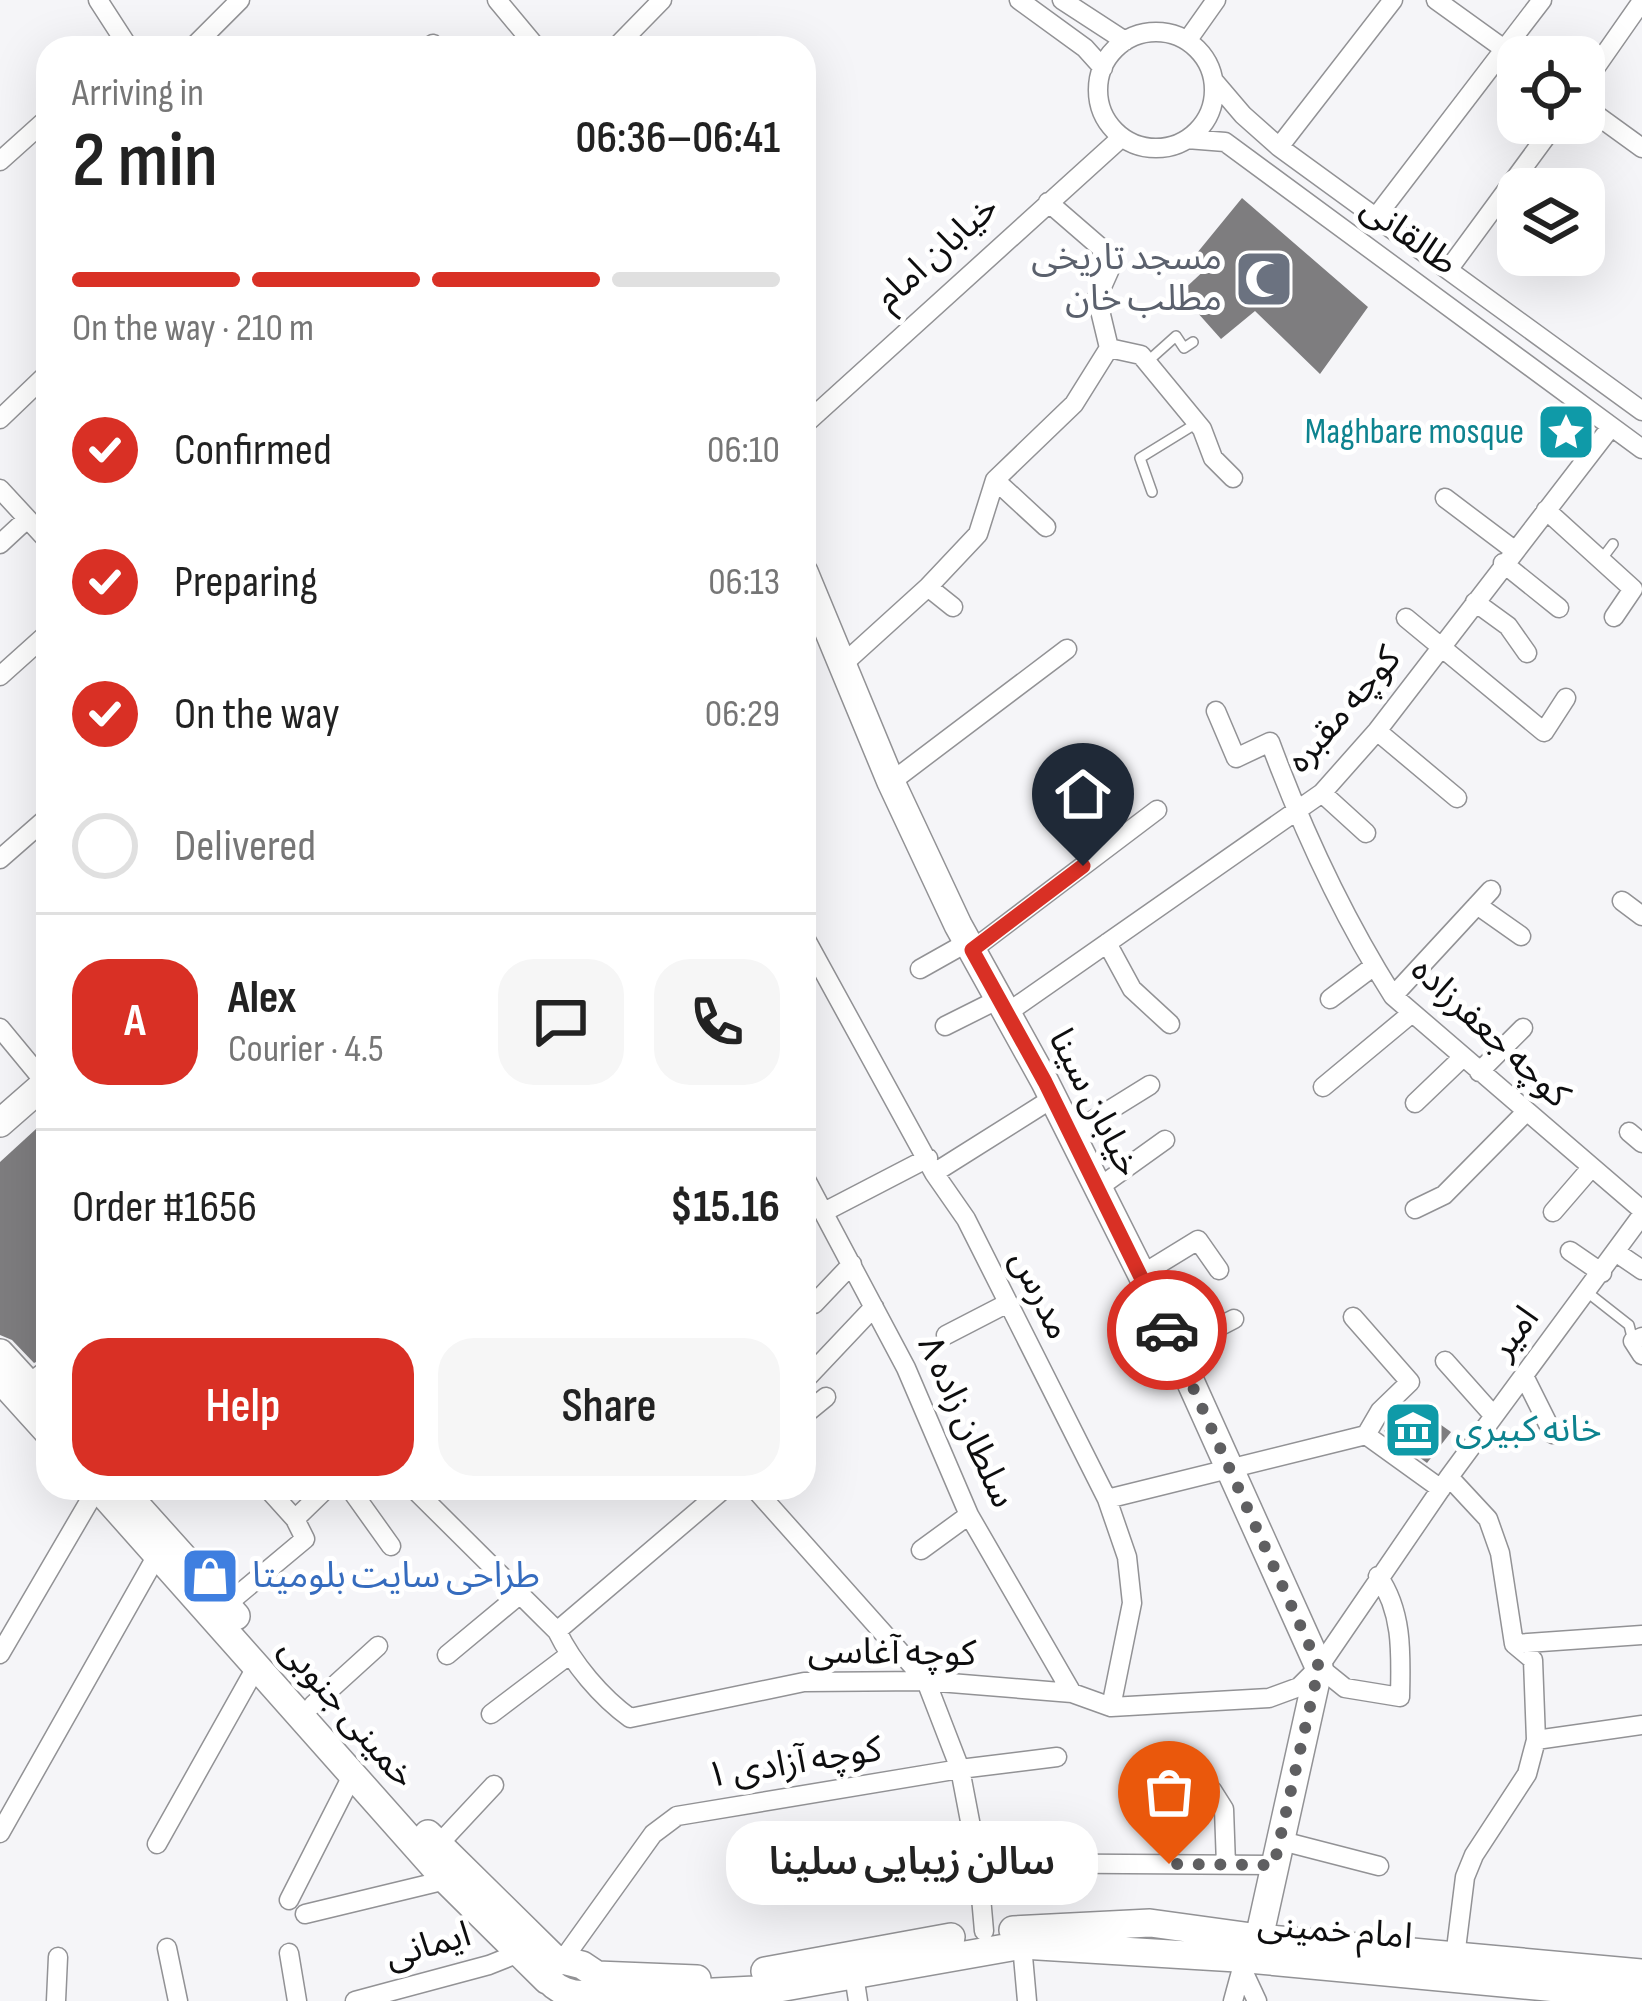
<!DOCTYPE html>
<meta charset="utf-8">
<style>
body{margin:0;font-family:"Sofia Sans Condensed","Noto Sans Arabic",sans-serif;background:#f6f6f6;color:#222;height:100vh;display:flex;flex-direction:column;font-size:45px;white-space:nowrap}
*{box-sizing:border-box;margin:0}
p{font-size:39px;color:#767676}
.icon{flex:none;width:66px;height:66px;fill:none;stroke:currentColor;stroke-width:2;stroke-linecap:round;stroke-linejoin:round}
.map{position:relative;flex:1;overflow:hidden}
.sheet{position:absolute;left:36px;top:36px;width:780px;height:1464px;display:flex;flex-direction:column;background:#fff;border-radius:36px;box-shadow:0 12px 48px #0002}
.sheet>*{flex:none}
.fabs{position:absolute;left:1497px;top:36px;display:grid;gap:24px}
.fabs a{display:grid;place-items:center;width:108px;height:108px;border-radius:24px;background:#fff;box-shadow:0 12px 48px #0002;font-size:60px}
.pin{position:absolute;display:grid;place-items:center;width:102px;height:102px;color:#fff;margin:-123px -51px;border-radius:50% 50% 50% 0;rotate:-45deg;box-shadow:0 0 12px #0007}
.pin .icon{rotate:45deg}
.courier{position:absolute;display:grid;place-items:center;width:120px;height:120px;margin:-60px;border:9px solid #d93025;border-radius:50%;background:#fff;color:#222;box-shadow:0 3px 15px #0007}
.bubble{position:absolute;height:84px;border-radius:36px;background:#fff;box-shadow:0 12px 48px #0002;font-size:39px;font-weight:600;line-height:84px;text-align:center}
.head em{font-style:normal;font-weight:600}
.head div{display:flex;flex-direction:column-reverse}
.head{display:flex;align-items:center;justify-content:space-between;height:204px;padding:0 36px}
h1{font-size:78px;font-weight:600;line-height:90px}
.bar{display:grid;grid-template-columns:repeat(4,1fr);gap:18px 12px;align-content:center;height:144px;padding:0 36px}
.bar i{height:15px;border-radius:9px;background:#e0e0e0}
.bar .active{background:#d93025}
.bar p{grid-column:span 4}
.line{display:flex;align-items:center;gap:30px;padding:0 36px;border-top:3px solid #e0e0e0}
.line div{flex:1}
.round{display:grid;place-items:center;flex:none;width:126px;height:126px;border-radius:36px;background:#f6f6f6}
ol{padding:0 36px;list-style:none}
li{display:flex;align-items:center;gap:36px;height:132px}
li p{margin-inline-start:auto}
li .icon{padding:12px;border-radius:50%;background:#d93025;color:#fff;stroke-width:4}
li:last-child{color:#767676}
li i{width:66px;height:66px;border:6px solid #e0e0e0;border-radius:50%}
.button{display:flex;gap:24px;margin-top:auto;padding:24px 36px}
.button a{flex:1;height:138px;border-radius:36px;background:#d93025;color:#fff;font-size:48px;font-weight:600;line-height:138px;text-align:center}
.button a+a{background:#f6f6f6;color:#222}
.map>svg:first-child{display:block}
.building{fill:#7e7d7f}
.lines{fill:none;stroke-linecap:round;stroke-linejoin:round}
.lane-casing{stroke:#929295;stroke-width:12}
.street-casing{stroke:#929295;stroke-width:21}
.secondary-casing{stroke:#929295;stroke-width:30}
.lane{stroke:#fff;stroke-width:9}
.street{stroke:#fff;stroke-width:18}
.secondary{stroke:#fff;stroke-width:27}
.done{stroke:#5f5f61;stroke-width:12;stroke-dasharray:0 21.6}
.route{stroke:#d93025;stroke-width:15}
.labels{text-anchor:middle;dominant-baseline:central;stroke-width:10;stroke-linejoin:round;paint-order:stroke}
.street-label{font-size:36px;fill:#0e0e0f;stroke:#fff}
.worship-label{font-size:36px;fill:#5b616d;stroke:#fff;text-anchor:end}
.culture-label{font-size:36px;fill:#0d838f;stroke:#fff;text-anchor:end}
.shop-label{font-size:36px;fill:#366cbe;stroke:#fff;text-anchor:start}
</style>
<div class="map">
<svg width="1642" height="2001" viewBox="0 0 1642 2001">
<rect width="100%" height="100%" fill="#f5f5f8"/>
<path class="building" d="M1242,198L1368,307L1320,374L1255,311L1221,339L1180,293L1209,266L1197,253Z
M48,1118V1356L34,1363L12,1340L0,1335V1162Z
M1409,1402L1451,1432L1427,1463L1384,1431Z"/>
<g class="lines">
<defs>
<path id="lane" d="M1147,362L1176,336L1184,348L1193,342
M1152,492L1140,458L1197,423
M1601,560L1613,544
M1587,1292L1629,1325L1633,1341"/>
<path id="street" d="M98,0L129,48
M497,0L537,48
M1019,0L1085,48L1103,68
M1062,0L1125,41
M1436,0L1518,59
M1098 90a58 58 0 1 1 116 0a58 58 0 1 1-116 0Z
M1187,41L1216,0
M192,48L240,0
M428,48L433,44
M615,48L662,0
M1214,81L1243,115L1279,147L1642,411
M1584,84L1642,1
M1584,106L1642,148
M1187,139L1225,142L1642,449
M1279,147L1393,0
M0,161L48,118
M1376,217L1542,0
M1448,270L1556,123
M1109,348L1141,355L1202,429L1213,458L1233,478
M0,419L47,374
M804,425L1122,137
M995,480L1046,527
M0,489L48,541
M1445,498L1514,550
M1546,510L1633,589L1614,617
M0,544L27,519
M1503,563L1559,608
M928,587L953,607
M1475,602L1508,626L1527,653
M1406,618L1544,732L1566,698
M842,665L928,587L978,534L995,480L1074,404L1109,348L1097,298L1110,269L1100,247L1048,202
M0,676L48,633
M1216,711L1236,758L1270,742C1303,831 1343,917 1393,996L1642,1210
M1377,731L1457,798
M891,782L1067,649
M1322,793L1366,833
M0,859L48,817
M1622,901L1642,916
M1477,905L1521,936
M804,936L934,1173L966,1219L1107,1499L1127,1557L1132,1603L1111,1707
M1107,943L1132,989L1170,1024
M972,950L1157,810
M920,969L968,942
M1393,996L1491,890
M1330,999L1374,966
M1007,1013L1322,793L1377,731L1611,427
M945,1026L999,999
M0,1028L48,1086
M1479,1072L1523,1028
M1323,1087L1412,1013
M1415,1103L1462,1058
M1629,1132L1642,1143
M1071,1134L1150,1085
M934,1173L1053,1098
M804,1176L906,1368L969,1515L1072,1693
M1098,1188L1165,1140
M1415,1209L1444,1195L1525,1113
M824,1212L928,1158
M1553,1212L1591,1168
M1570,1251L1602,1273
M1617,1253L1642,1270
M1141,1275L1198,1240L1219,1270
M814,1304L852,1264
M1353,1317L1410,1382L1380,1411L1366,1435
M946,1335L1008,1303
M1642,1337L1633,1341L1642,1355
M1176,1349L1234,1319
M1445,1361L1494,1416
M1524,1376L1553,1434
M804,1381L874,1307
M28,1384L48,1369
M804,1415L826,1397
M1366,1435L1441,1489
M1449,1477L1488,1519L1500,1553L1514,1644
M267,1488L295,1519
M413,1488L557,1631C573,1664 601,1697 630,1718L804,1682L926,1681L1072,1693L1111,1707L1269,1698L1299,1687L1319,1667L1449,1477L1642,1215
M754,1488L926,1681L960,1769L978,1863L984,1931
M351,1490L391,1546
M1107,1499L1366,1435
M921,1550L969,1515
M226,1605L305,1539L295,1519L327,1488
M557,1631L725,1488
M1514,1644L1642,1635
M0,1654L97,1488
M447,1655L518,1596
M1319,1667L1345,1688L1400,1697C1401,1654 1403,1612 1378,1576
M313,1705L378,1646
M491,1714L569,1655
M1536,1740L1642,1725
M1212,1790L1224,1809L1226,1865
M0,1833L156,1557
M1278,1840L1379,1866
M157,1844L258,1664
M438,1845L494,1785
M978,1863L1273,1865
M289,1900L353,1774
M305,1914L446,1880
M1022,1945L1027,2001
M167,1948L178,2001
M289,1953L297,2001
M1455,1957L1465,1877L1474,1855L1527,1774L1536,1740L1533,1660L1514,1644
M564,1958L653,1834L677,1816L960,1769L1057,1757
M1237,1958L1257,2001
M854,1975L858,2001
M56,2001L58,1957
M355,2001L489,1965L519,1953
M1233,2001L1242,1968"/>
<path id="secondary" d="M804,572L891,782L958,925L1045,1082L1146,1283L1319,1667L1259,1938
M0,1123L48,1081
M0,1353L33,1389
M0,1379L48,1432
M98,1488L446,1880L547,1980
M122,1489L236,1616
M428,1834L554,1958
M1013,1930L1150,1923L1259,1938L1642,1973
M554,1958L582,1965L597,1975L601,1990C579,2001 547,1991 542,1965Z
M765,1971L951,1937
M597,1975L697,1979
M593,1998L773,1989L1022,1945L1237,1958L1642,1996"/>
</defs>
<use href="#lane" class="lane-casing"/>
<use href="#street" class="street-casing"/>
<use href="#secondary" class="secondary-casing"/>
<use href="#lane" class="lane"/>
<use href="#street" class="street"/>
<use href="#secondary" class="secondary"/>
</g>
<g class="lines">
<path class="done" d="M1167,1330L1319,1667L1274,1865L1169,1864"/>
<path class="route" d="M1083,866L972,950L1045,1082L1167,1330"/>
</g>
<defs>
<symbol id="mosque-square" viewBox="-11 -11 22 22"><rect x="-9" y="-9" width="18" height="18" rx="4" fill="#6b7280" stroke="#fff"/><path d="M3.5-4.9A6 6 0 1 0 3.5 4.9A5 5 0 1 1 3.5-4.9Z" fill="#fff"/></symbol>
<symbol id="sight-square" viewBox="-11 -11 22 22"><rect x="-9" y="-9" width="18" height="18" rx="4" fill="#0f9aa8" stroke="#fff"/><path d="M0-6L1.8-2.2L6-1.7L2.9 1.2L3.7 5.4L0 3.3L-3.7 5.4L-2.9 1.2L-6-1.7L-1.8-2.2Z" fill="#fff"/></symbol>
<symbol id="museum-square" viewBox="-11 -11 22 22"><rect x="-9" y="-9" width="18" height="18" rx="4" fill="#0f9aa8" stroke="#fff"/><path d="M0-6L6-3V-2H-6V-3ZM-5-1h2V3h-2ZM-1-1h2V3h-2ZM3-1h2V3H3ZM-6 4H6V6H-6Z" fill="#fff"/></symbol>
<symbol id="shop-square" viewBox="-11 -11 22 22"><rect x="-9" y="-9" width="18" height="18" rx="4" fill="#3f7fe0" stroke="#fff"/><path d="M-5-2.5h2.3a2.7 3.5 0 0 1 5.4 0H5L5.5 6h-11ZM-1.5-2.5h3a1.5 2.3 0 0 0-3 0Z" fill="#fff"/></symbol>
</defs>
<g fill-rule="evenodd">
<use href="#mosque-square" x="1231" y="246" width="66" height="66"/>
<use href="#sight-square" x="1533" y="399" width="66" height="66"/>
<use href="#museum-square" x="1380" y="1397" width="66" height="66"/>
<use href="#shop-square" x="177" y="1543" width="66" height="66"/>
</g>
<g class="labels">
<g class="street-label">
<text transform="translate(1409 236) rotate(36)">طالقانی</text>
<text transform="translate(937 253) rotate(-42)">خیابان امام</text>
<text transform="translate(1344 710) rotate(-49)">کوچه مقبره</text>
<text transform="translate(1490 1033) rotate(43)">کوچه جعفرزاده</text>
<text transform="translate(1094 1103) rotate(63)">خیابان سینا</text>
<text transform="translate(1040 1295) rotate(64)">مدرس</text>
<text transform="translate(1515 1333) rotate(-53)">امیر</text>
<text transform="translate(966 1422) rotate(65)">سلطان زاده ۸</text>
<text transform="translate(892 1653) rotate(1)">کوچه آغاسی</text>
<text transform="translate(347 1713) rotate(49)">خمینی جنوبی</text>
<text transform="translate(794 1763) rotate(-9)">کوچه آزادی ۱</text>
<text transform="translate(1335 1931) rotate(5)">امام خمینی</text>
<text transform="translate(428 1946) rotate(-16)">ایمانی</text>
</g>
<g class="worship-label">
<text x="1222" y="258">مسجد تاریخی<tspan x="1222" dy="41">مطلب خان</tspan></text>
</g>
<g class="culture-label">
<text x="1524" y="432">Maghbare mosque</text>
<text x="1455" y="1430" text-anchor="start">خانه کبیری</text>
</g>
<g class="shop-label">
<text x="252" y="1576">طراحی سایت بلومیتا</text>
</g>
</g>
</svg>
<div class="fabs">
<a><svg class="icon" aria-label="locate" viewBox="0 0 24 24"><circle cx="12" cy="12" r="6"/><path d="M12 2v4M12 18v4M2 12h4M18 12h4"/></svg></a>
<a><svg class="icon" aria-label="layers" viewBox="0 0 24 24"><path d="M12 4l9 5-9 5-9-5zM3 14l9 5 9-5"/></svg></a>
</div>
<div class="pin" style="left:1169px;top:1864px;background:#ea580c"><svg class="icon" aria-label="bag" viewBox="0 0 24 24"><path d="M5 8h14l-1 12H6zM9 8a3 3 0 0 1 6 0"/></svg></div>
<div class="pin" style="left:1083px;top:866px;background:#1f2937"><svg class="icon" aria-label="home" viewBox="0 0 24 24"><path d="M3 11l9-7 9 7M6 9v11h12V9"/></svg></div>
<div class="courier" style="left:1167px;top:1330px"><svg class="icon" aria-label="car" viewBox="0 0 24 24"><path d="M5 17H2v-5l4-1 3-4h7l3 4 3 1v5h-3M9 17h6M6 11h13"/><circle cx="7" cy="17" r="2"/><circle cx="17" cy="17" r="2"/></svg></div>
<div class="bubble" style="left:726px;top:1821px;width:372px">سالن زیبایی سلینا</div>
<section class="sheet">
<div class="head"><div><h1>2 min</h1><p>Arriving in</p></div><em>06:36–06:41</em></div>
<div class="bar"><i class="active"></i><i class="active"></i><i class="active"></i><i></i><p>On the way · 210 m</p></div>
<ol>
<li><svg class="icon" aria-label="check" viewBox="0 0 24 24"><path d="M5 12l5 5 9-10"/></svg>Confirmed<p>06:10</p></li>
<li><svg class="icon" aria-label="check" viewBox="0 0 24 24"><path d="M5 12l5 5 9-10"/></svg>Preparing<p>06:13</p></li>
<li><svg class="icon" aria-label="check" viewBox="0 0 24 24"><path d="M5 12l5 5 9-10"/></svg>On the way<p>06:29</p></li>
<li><i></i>Delivered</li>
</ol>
<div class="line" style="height:216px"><b class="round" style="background:#d93025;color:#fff">A</b><div><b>Alex</b><p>Courier · 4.5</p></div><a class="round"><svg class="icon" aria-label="chat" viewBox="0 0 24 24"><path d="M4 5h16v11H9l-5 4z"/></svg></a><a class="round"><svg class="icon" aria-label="phone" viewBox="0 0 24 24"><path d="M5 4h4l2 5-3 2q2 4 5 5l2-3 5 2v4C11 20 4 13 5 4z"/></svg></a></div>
<div class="line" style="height:156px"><div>Order #1656</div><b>$15.16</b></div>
<div class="button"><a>Help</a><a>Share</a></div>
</section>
</div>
